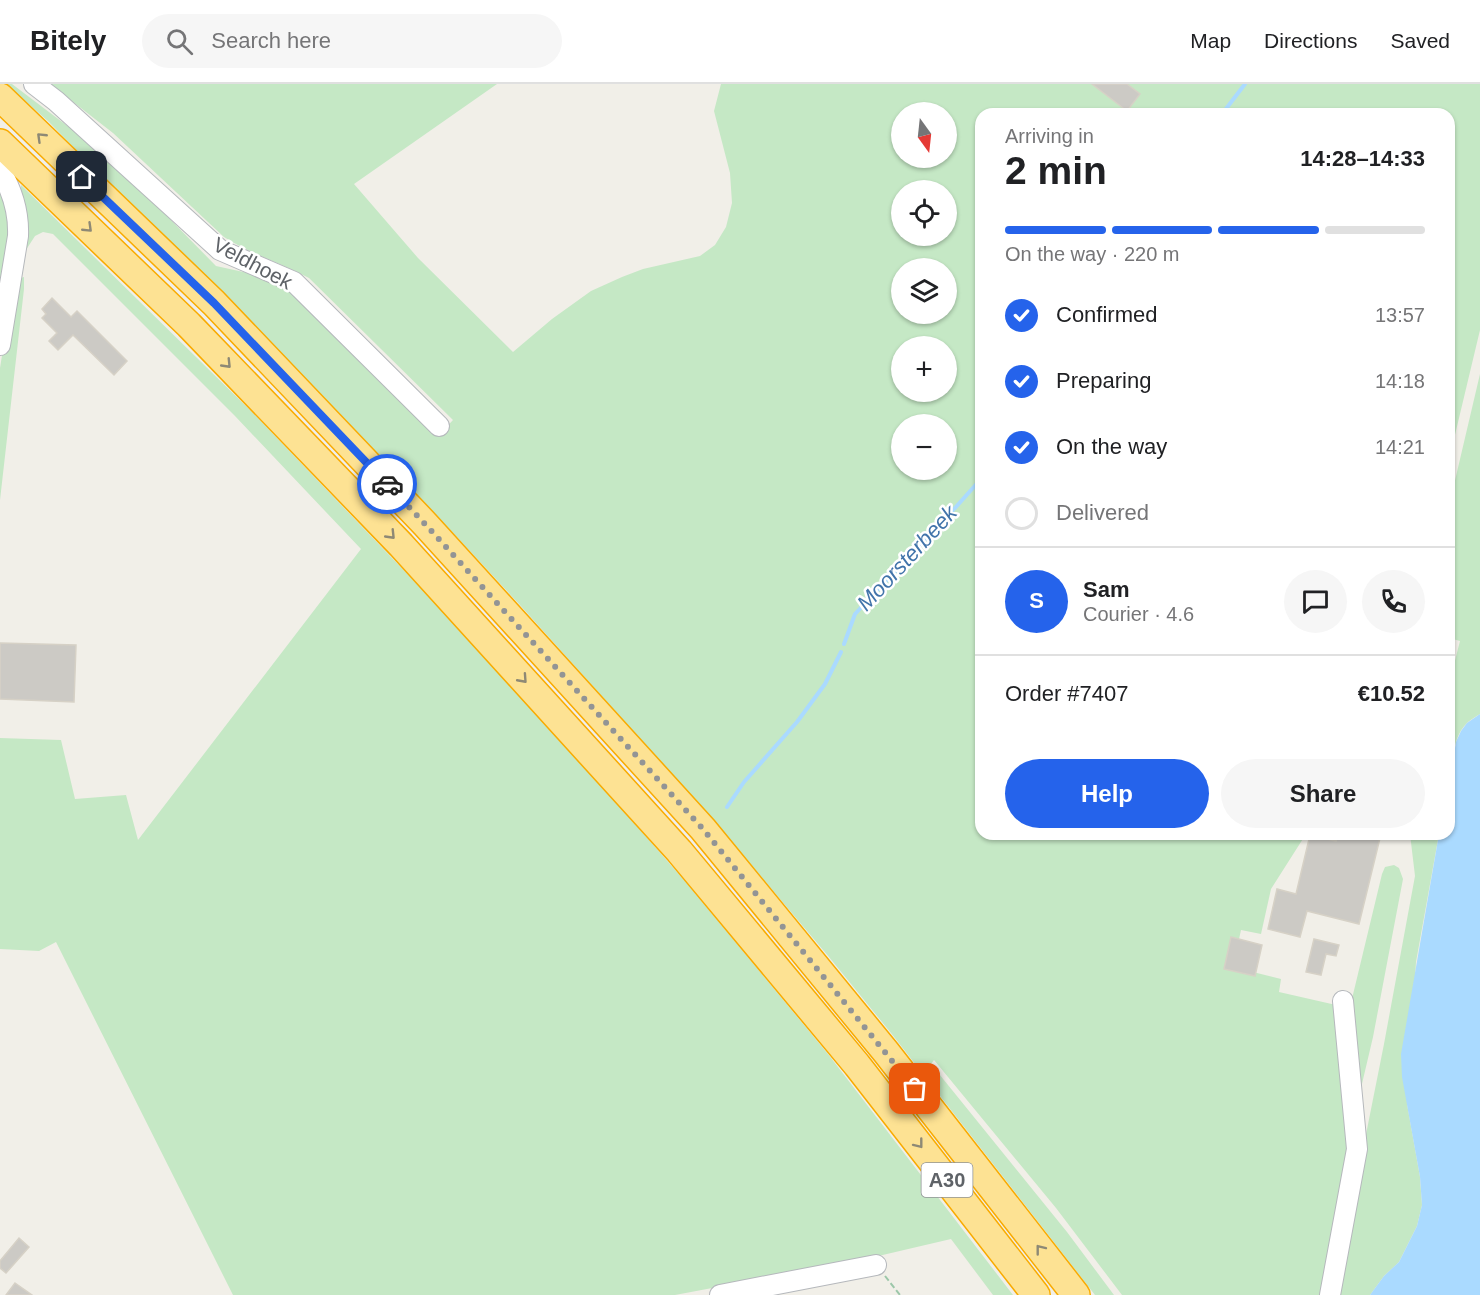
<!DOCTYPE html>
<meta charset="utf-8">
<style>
body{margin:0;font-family:Helvetica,sans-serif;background:#f6f6f6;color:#202124;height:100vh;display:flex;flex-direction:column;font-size:22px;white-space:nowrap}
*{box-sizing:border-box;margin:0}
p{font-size:20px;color:#757577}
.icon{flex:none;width:33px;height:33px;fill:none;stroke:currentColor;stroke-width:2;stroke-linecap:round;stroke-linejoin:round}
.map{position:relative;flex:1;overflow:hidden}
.sheet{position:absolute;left:975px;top:24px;width:480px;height:732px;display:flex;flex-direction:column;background:#fff;border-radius:18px;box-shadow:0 2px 4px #0004}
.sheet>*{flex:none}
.needle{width:39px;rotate:165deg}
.tools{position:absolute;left:891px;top:18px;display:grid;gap:12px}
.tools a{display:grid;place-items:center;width:66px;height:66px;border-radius:50%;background:#fff;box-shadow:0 2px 4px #0004;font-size:30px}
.pin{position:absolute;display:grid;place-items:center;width:51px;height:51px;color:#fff;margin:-26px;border-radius:12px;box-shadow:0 3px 9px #0006}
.courier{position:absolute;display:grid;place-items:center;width:60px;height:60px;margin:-30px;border:4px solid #2563eb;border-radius:50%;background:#fff;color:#222;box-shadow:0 2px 8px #0007}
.headline em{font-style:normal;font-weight:700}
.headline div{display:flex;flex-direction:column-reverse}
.headline{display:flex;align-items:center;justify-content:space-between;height:102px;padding:0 30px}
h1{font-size:39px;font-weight:700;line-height:45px}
.bar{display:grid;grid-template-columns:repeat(4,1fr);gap:9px 6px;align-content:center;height:72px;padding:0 30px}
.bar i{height:8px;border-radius:4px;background:#e0e0e0}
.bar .active{background:#2563eb}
.bar p{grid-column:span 4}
.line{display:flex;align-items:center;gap:15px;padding:0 30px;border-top:2px solid #e0e0e0}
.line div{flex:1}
.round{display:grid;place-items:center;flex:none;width:63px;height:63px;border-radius:32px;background:#f6f6f6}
ol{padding:0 30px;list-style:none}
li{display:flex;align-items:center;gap:18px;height:66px}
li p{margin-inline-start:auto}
li .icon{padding:6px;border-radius:50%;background:#2563eb;color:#fff;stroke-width:4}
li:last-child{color:#757577}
li i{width:33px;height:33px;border:3px solid #e0e0e0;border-radius:50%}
.action{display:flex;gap:12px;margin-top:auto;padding:12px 30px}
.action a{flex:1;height:69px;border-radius:36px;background:#2563eb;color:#fff;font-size:24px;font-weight:700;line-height:69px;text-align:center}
.action a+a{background:#f6f6f6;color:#202124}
header{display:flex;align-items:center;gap:36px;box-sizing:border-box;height:84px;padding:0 30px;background:#fff;border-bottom:2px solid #e0e0e0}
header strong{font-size:28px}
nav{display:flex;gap:33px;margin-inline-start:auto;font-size:21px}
.search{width:420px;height:54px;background:#f6f6f6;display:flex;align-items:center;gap:15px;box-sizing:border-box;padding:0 21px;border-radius:33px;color:#757577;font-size:22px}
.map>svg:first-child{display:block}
.green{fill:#c5e8c5;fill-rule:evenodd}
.water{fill:#aadaff}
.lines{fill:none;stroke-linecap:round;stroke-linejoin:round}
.stream{stroke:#aadaff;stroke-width:4}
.building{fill:#cccac5;stroke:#d6d1c6;stroke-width:1.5}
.minor-casing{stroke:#b5b8bc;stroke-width:22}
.highway-casing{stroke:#f9ab00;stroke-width:30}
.path{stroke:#9cc7a9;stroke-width:2;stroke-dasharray:6 3;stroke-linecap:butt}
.minor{stroke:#fff;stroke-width:20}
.highway{stroke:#fde293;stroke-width:27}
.oneway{stroke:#8e8975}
.done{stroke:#929495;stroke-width:6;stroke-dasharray:0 10.8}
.route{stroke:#2563eb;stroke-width:8}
.labels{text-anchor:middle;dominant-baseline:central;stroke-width:5;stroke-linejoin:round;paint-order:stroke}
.shield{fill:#fff;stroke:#8f9295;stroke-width:1.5}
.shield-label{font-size:20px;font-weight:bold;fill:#5f6368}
.street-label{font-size:21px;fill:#5f6368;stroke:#fff}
.water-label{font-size:22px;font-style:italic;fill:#4174aa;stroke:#fff}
</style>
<header>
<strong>Bitely</strong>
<div class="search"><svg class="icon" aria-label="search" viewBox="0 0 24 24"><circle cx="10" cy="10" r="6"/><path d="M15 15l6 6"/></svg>Search here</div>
<nav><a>Map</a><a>Directions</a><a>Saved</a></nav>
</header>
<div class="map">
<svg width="1480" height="1211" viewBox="0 0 1480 1211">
<rect width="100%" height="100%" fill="#f1efe8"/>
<path class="green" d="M6,0H12L111,75L216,182L257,191L285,201L440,350L453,336L309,194C281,179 251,170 224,153L113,49L50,0H497L354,100L418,174L513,268L552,235L591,207L622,193L643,185L700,172L715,161L726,143L732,119L730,89L714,27L721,0H1480V246L1449,376V30H981V750H1306L1271,805L1261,850L1241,846L1233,883L1281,895L1279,908L1336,921L1349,1062L1321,1211H1122L1056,1124L934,976L931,980L1067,1148L1114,1211H1095L891,949L829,873L715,738L519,520L456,452L135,127L49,38ZM902,28H946V74H902ZM902,106H946V152H902ZM902,184H946V230H902ZM902,262H946V308H902ZM902,340H946V386H902Z
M21,101L253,329L440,524L543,635L684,796L828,970L1013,1211H993L951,1155L857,1177L675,1211H233L56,858L39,867L0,865V654L61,656L75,715L126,711L138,756L361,465L235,332L53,150L43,148L35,152L24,169L20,118Z
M0,105L4,115L11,146L0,215Z
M24,193V205L0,416V284L14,196Z
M1480,290V630C1476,632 1472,635 1468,638C1452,652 1452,681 1449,701V600L1460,557L1449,554V422Z
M1410,750H1439L1416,878L1407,1020L1420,1093L1422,1121L1417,1142L1399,1178L1384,1192L1370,1211H1334L1384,960L1415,792Z
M1394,781L1399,784L1403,795L1373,953L1357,1021L1350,923L1382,790L1385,783Z"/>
<path class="water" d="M1480,630V1211H1370L1384,1192L1399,1178L1417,1142L1422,1121L1420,1093L1402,993L1401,970L1439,750H1449V701L1456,658L1461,647L1467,639Z"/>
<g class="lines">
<path class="stream" d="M1222,30L1245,0
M844,560L855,530L955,424L981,395
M727,723L744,698L797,638L825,600L841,568"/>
</g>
<path class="building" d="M1092,0H1127L1140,10L1127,27Z
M52,214L71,233L77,227L127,277L114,291L73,251L58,266L49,257L57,249L42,234L46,230L42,225Z
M0,559L76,561L74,618L0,615Z
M1338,750H1364L1380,754L1359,840L1307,827L1300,853L1268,845L1277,805L1296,810L1310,751L1336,757Z
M1231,853L1262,861L1255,892L1224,885Z
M1314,855L1339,861L1336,872L1326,870L1321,891L1306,888Z
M19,1154L29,1163L6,1189L0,1184V1177Z
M15,1199L32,1211H6Z"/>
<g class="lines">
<defs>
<path id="minor" d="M34,0L56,17L220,166L294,198L439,342
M0,86C12,106 19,128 18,152L0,261
M720,1211L876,1181
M1330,1211L1357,1065L1343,917"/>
<path id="highway" d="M0,13L214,219L425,440L703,745L886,968L1076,1211
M0,59L189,241L401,461L679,767L857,981L1036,1211"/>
</defs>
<use href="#minor" class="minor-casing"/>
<use href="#highway" class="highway-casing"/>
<path class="path" d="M885,1192L900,1211"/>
<use href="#minor" class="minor"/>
<use href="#highway" class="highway"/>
</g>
<defs><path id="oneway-chevron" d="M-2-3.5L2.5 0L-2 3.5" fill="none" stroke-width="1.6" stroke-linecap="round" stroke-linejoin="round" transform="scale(1.5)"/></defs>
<g class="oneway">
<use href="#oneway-chevron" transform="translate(41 53) rotate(-136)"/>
<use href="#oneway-chevron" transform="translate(88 144) rotate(44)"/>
<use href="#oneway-chevron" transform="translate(227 280) rotate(46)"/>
<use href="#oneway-chevron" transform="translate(391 451) rotate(46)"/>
<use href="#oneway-chevron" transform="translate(523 595) rotate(48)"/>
<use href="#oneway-chevron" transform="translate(919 1060) rotate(52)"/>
<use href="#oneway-chevron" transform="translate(1040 1165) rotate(-128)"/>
</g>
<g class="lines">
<path class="done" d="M387,400L425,440L703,745L915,1005"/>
<path class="route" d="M82,93L214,219L387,400"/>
</g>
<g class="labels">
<rect class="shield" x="921.5" y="1079" width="51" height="34" rx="4.5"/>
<g class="shield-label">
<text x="947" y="1096">A30</text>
</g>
<g class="street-label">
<text transform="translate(253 179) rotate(28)">Veldhoek</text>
</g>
<g class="water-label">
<text transform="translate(907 474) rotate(-47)">Moorsterbeek</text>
</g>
</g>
</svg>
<div class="tools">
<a><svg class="needle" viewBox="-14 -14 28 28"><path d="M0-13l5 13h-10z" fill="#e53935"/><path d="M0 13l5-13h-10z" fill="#757577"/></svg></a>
<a><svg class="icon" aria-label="locate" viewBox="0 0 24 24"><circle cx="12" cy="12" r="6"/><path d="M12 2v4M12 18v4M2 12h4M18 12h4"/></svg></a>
<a><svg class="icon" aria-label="layers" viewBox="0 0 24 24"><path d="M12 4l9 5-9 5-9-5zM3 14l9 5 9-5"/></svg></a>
<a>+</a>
<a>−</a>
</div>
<div class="pin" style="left:915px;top:1005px;background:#ea580c"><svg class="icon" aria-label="bag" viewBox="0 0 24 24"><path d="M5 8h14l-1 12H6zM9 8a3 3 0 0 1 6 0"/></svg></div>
<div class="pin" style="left:82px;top:93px;background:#1f2937"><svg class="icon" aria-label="home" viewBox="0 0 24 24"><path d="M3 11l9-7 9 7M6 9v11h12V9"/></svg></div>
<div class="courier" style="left:387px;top:400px"><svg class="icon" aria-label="car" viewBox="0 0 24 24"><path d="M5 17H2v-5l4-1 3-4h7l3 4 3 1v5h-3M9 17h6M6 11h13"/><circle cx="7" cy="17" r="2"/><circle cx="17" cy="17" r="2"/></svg></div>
<section class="sheet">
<div class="headline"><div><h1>2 min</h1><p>Arriving in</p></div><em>14:28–14:33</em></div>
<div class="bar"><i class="active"></i><i class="active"></i><i class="active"></i><i></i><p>On the way · 220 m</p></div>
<ol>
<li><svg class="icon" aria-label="check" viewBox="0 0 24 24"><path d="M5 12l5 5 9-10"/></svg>Confirmed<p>13:57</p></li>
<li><svg class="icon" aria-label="check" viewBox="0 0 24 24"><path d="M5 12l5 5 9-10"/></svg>Preparing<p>14:18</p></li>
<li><svg class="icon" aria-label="check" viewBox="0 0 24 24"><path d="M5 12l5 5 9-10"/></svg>On the way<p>14:21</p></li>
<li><i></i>Delivered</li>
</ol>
<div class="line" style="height:108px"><b class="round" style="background:#2563eb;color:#fff">S</b><div><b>Sam</b><p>Courier · 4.6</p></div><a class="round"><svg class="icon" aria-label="chat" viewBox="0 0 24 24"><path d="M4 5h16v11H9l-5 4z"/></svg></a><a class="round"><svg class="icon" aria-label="phone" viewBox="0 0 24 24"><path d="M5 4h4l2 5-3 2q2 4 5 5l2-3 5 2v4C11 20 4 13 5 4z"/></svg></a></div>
<div class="line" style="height:78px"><div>Order #7407</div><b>€10.52</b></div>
<div class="action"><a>Help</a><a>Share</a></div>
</section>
</div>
